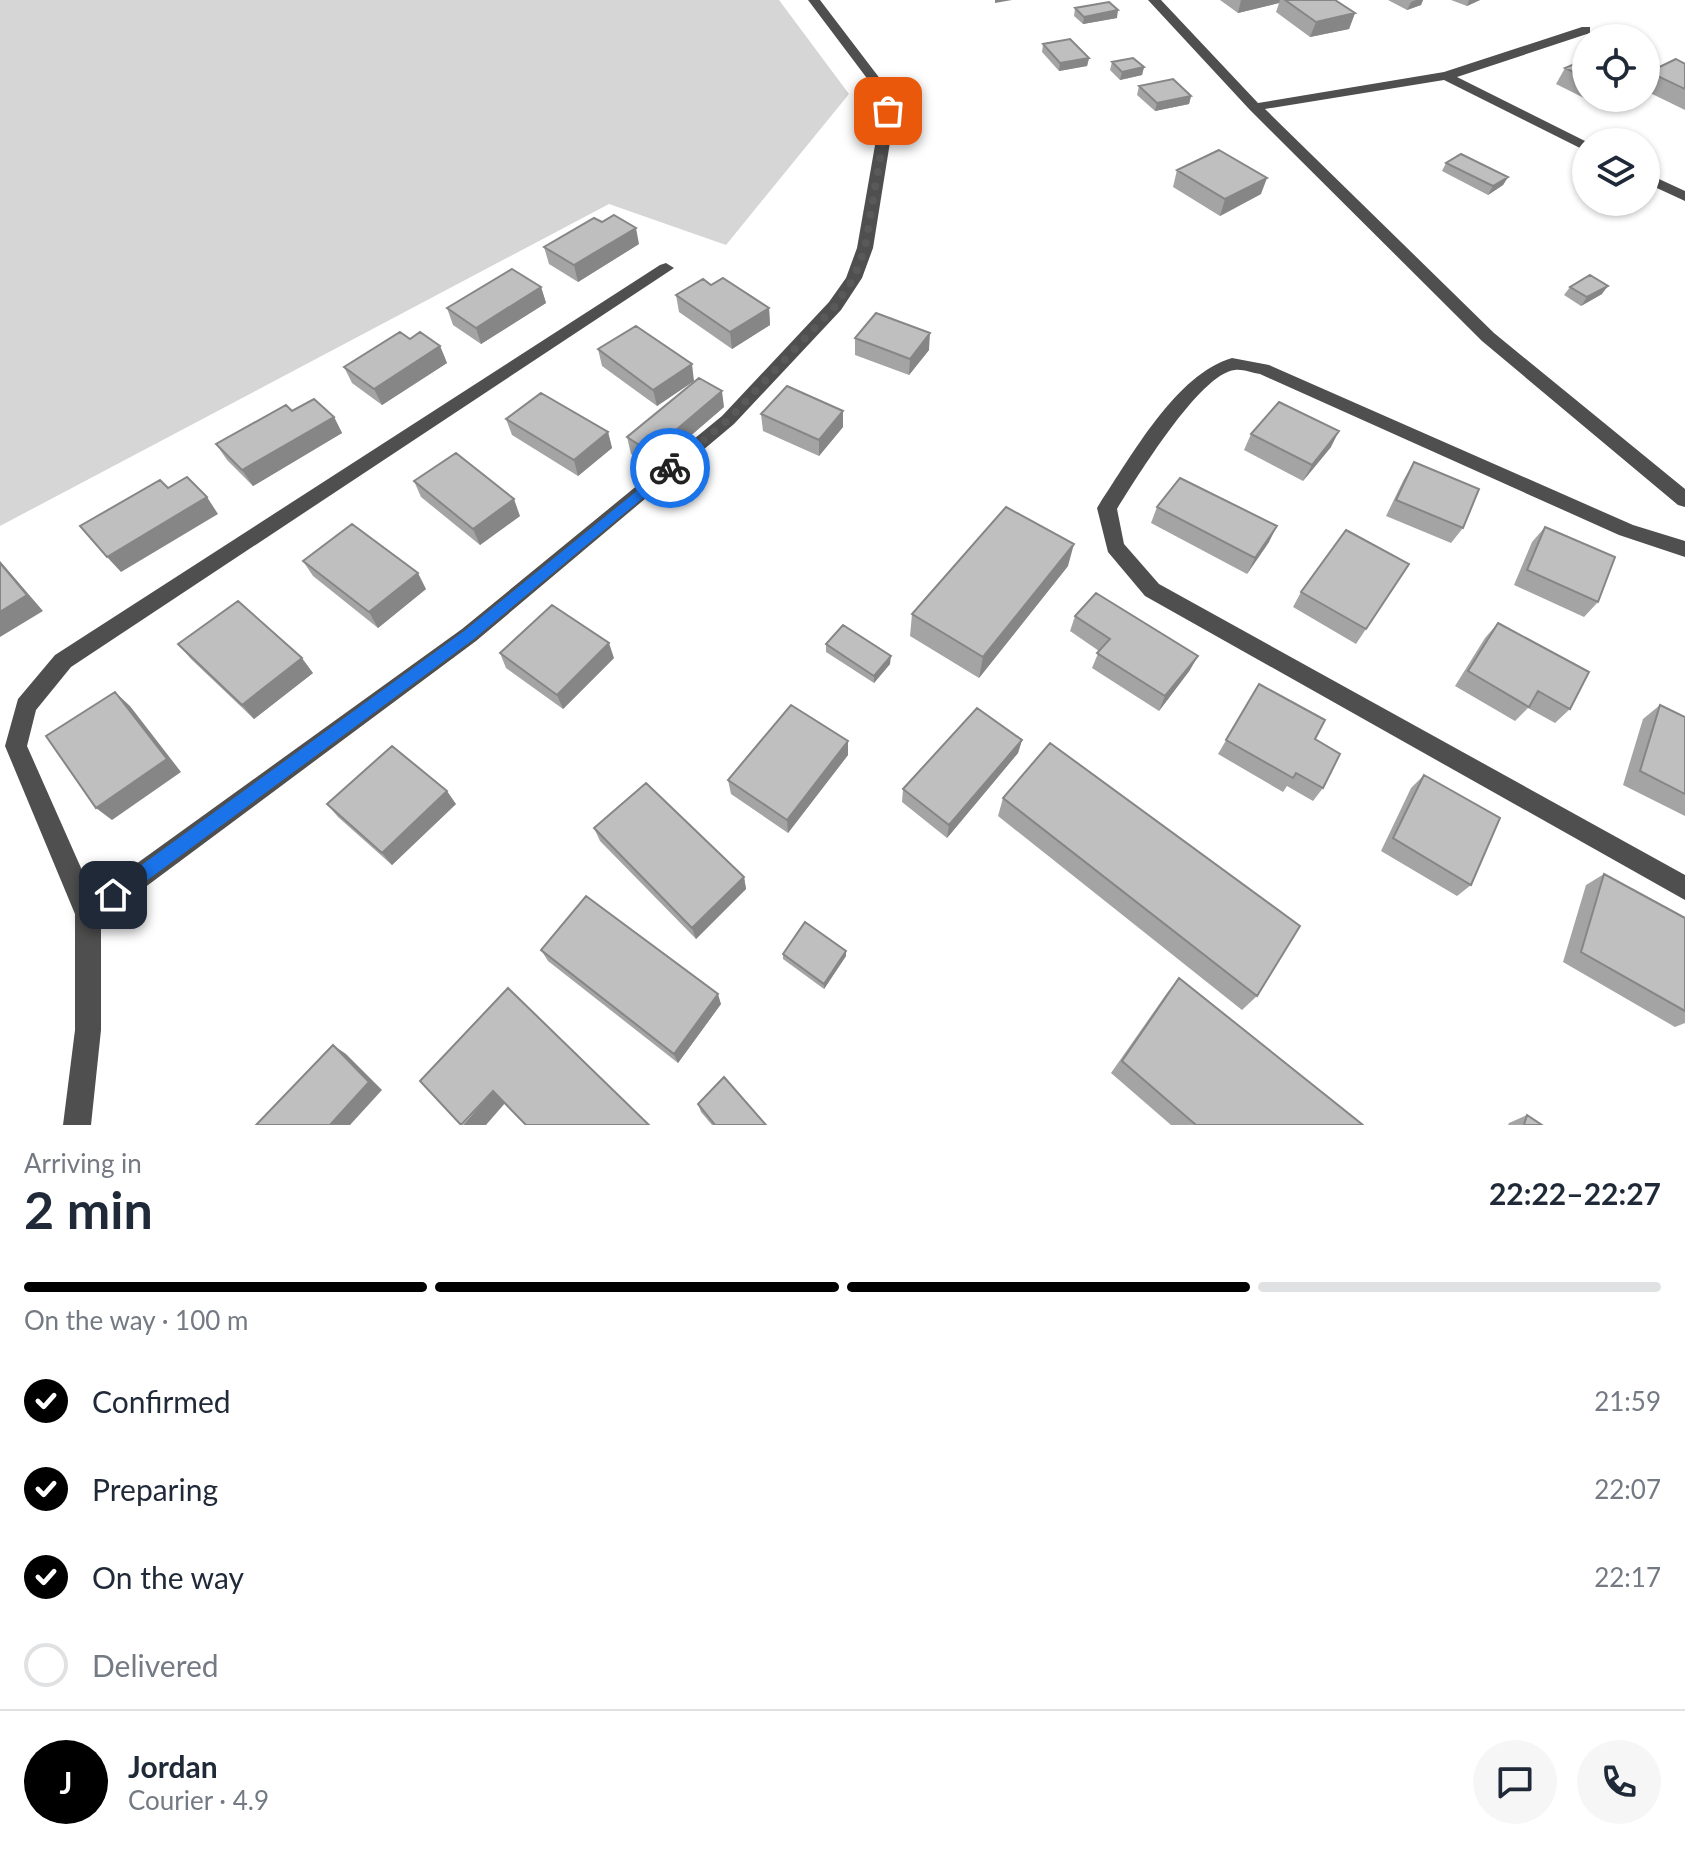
<!DOCTYPE html>
<meta charset="utf-8">
<style>
body{margin:0;font-family:Lato,sans-serif;background:#f6f6f7;color:#1f2937;height:100vh;display:flex;flex-direction:column;font-size:30px;white-space:nowrap}
*{box-sizing:border-box;margin:0}
p{font-size:26px;color:#747a83}
.icon{flex:none;width:44px;height:44px;fill:none;stroke:currentColor;stroke-width:2;stroke-linecap:round;stroke-linejoin:round}
.map{position:relative;height:1125px;overflow:hidden}
.details{display:flex;flex-direction:column;background:#fff;flex:1}
.details>*{flex:none}
.tools{position:absolute;left:1572px;top:24px;display:grid;gap:16px}
.tools a{display:grid;place-items:center;width:88px;height:88px;border-radius:50%;background:#fff;box-shadow:0 2px 6px #0004;font-size:40px}
.pin{position:absolute;display:grid;place-items:center;width:68px;height:68px;color:#fff;margin:-34px;border-radius:16px;box-shadow:0 4px 12px #0006}
.courier{position:absolute;display:grid;place-items:center;width:80px;height:80px;margin:-40px;border:6px solid #1a73e8;border-radius:50%;background:#fff;color:#222;box-shadow:0 2px 10px #0007}
.overview em{font-style:normal;font-weight:700}
.overview div{display:flex;flex-direction:column-reverse}
.overview{display:flex;align-items:center;justify-content:space-between;height:136px;padding:0 24px}
h1{font-size:52px;font-weight:700;line-height:60px}
.bar{display:grid;grid-template-columns:repeat(4,1fr);gap:12px 8px;align-content:center;height:96px;padding:0 24px}
.bar i{height:10px;border-radius:6px;background:#e0e1e3}
.bar .selected{background:#000}
.bar p{grid-column:span 4}
.line{display:flex;align-items:center;gap:20px;padding:0 24px;border-top:2px solid #e0e1e3}
.line div{flex:1}
.round{display:grid;place-items:center;flex:none;width:84px;height:84px;border-radius:42px;background:#f6f6f7}
ol{padding:0 24px;list-style:none}
li{display:flex;align-items:center;gap:24px;height:88px}
li p{margin-inline-start:auto}
li .icon{padding:8px;border-radius:50%;background:#000;color:#fff;stroke-width:4}
li:last-child{color:#747a83}
li i{width:44px;height:44px;border:4px solid #e0e1e3;border-radius:50%}
.map>svg:first-child{display:block}
.green{fill:#d6d6d6}
.lines{fill:none;stroke-linecap:round;stroke-linejoin:round}
.minor{fill:#4f4f4f;fill-rule:evenodd}
.wall{fill:#a4a4a4}
.shaded-wall{fill:#868686}
.building{fill:#bfbfbf;stroke:#868686;stroke-width:2}
.route{fill:#1a73e8}
.done{stroke:#595959;stroke-width:8;stroke-dasharray:0 14.4}
</style>
<div class="map">
<svg width="1685" height="1125" viewBox="0 0 1685 1125">
<rect width="100%" height="100%" fill="#fff"/>
<path class="green" d="M0,0H779L849,94L726,245L609,204L0,526Z"/>
<g class="lines">
<path class="minor" d="M808,0H820L881,80L895,111L873,248L862,278L841,310L734,424L476,641L101,920V1030L91,1125H63L75,1030V914L5,746L18,699L55,655L660,265L666,263L674,268L71,667L36,710L27,746L93,895L462,629L722,416L829,302L846,278L857,248L881,111L869,81Z
M1148,0H1161L1258,103L1444,72L1582,27H1590V33L1457,77L1587,142L1586,151L1444,80L1265,109L1494,333L1685,489V507L1678,505L1482,341L1250,110Z
M1646,173L1685,191V201L1646,183Z
M1232,358L1269,365L1633,525L1685,541V557L1619,535L1260,374C1252,373 1243,369 1235,370C1200,373 1136,479 1117,509L1124,544L1159,584L1685,875V900L1145,596L1108,552L1097,508L1100,503C1131,457 1176,374 1232,358Z"/>
</g>
<path class="wall" d="M1220,0H1335L1355,13L1349,29L1310,37L1276,12L1279,3L1238,13Z
M1388,0H1423L1421,5L1407,10Z
M1451,0H1480L1467,6Z
M1075,8L1117,18L1083,24L1074,16Z
M1043,44L1089,58L1087,66L1059,71L1042,52Z
M1112,62L1144,67L1142,75L1120,80L1110,70Z
M1685,64V110L1646,91V67L1650,72Z
M1586,65V98H1613L1598,105L1556,84L1565,68Z
M1139,86L1191,96L1189,104L1155,111L1137,95Z
M1446,163L1508,177L1503,185L1488,195L1442,171Z
M1177,170L1261,194L1220,216L1173,187Z
M602,222L639,244L578,282L549,264L544,247Z
M711,285L769,308L770,325L732,349L679,312L676,295Z
M541,287L546,303L481,344L453,325L447,308Z
M1570,287L1602,294L1581,306L1564,295Z
M855,338L929,350L909,375L855,355Z
M410,339L440,346L447,363L382,405L352,383L344,367Z
M598,349L694,381L657,406L602,366Z
M724,407L653,468L631,454L627,437Z
M292,411L334,417L342,433L253,486L227,460L216,444Z
M843,411V427L819,456L763,431L761,414Z
M506,419L608,432L612,448L578,476L512,435Z
M1251,434L1331,447L1303,481L1244,450Z
M1414,462L1463,528L1451,543L1386,516L1404,479Z
M414,481L520,516L480,545L421,497Z
M1157,507L1269,542L1247,574L1151,523Z
M1545,527L1598,602L1584,617L1514,585L1532,542Z
M303,561L426,589L378,628L313,576Z
M1409,564L1356,644L1293,607L1301,592Z
M1068,566L979,678L910,636L912,614Z
M1075,616L1190,670L1159,711L1092,668L1099,651L1070,631Z
M1498,623L1570,709L1555,723L1528,708L1515,721L1455,686L1485,638Z
M178,644L313,673L254,719L191,659Z
M826,644L890,664L874,683L826,652Z
M500,653L614,658L563,709L506,668Z
M1259,684L1315,739L1323,788L1313,801L1287,786L1283,792L1218,754Z
M1660,705L1685,717V816L1623,785L1643,719Z
M1022,740L1018,753L947,838L902,802L903,789Z
M848,755L788,833L731,794L728,780Z
M1424,775L1471,885L1457,896L1381,851L1411,788Z
M1003,798L1257,996L1242,1010L998,816Z
M327,804H456L392,865L338,817Z
M594,828L744,877L746,889L696,939L600,841Z
M1604,874L1685,918V1023L1675,1027L1563,962L1586,885Z
M541,950L721,1004L678,1063L548,961Z
M783,954L846,956L824,989L783,959Z
M1179,978L1363,1125H1171L1111,1073L1167,993Z
M698,1104L766,1125H712L701,1112Z
M1527,1115L1542,1125H1508L1509,1123Z"/>
<path class="shaded-wall" d="M995,0H1012L995,3Z
M1241,0H1280L1279,3L1238,13Z
M1416,0H1423L1421,5L1407,10L1411,2Z
M1469,0H1480L1467,6Z
M1118,10L1117,18L1083,24L1084,17Z
M1355,13L1349,29L1310,37L1316,22Z
M1089,58L1087,66L1059,71L1060,63Z
M1144,67L1142,75L1120,80L1122,72Z
M1191,96L1189,104L1155,111L1157,103Z
M1601,98H1613L1598,105Z
M1508,177L1503,185L1488,195L1493,186Z
M1267,178L1261,194L1220,216L1225,199Z
M636,228L639,244L578,282L574,265Z
M1608,286L1602,294L1581,306L1587,297Z
M541,287L546,303L481,344L476,328Z
M769,308L770,325L732,349L730,332Z
M930,333L929,350L909,375L910,359Z
M440,346L447,363L382,405L374,389Z
M692,364L694,381L657,406L653,390Z
M722,391L724,407L653,468L650,452Z
M843,411V427L819,456V440Z
M334,417L342,433L253,486L242,470Z
M1339,431L1331,447L1303,481L1312,465Z
M608,432L612,448L578,476L574,460Z
M207,497L218,514L121,572L107,557Z
M514,499L520,516L480,545L473,529Z
M1277,526L1269,542L1247,574L1255,558Z
M1074,544L1068,566L979,678L983,657Z
M0,561L43,611L0,637Z
M418,573L426,589L378,628L369,612Z
M609,643L614,658L563,709L557,695Z
M891,656L890,664L874,683V676Z
M1198,656L1190,670L1159,711L1165,696Z
M302,658L313,673L254,719L242,705Z
M115,692L130,706L181,772L112,820L96,808Z
M1022,740L1018,753L947,838L949,825Z
M848,741V755L788,833L787,820Z
M447,791L456,804L392,865L382,853Z
M744,877L746,889L696,939L692,928Z
M846,951V956L824,989V984Z
M718,994L721,1004L678,1063L674,1054Z
M333,1045L346,1054L382,1090L350,1125H330Z
M493,1091L506,1102L486,1125H463Z"/>
<path class="building" d="M1285,0H1335L1355,13L1316,22Z
M1109,2L1118,10L1084,17L1075,8Z
M1070,39L1089,58L1060,63L1043,44Z
M1133,58L1144,67L1122,72L1112,62Z
M1676,59L1685,64V89L1649,72Z
M1579,62L1586,65V78L1565,68Z
M1173,79L1191,96L1157,103L1139,86Z
M1219,150L1267,178L1225,199L1177,170Z
M1461,154L1508,177L1493,186L1446,163Z
M614,215L636,228L574,265L544,247L594,218L602,222Z
M512,269L541,287L476,328L447,308Z
M1590,275L1608,286L1587,297L1570,287Z
M723,278L769,308L730,332L676,295L703,279L711,285Z
M876,313L930,333L910,359L855,338Z
M636,326L692,364L653,390L598,349Z
M400,332L410,339L420,332L440,346L374,389L344,367Z
M699,378L722,391L650,452L627,437Z
M787,386L843,411L819,440L761,414Z
M541,393L608,432L574,460L506,419Z
M314,399L334,417L242,470L216,444L286,405L292,411Z
M1279,402L1339,431L1312,465L1251,434Z
M456,453L514,499L473,529L414,481Z
M1414,462L1479,489L1463,528L1396,500Z
M187,477L207,497L107,557L80,526L160,480L168,488Z
M1180,478L1277,526L1255,558L1157,507Z
M1006,507L1074,544L983,657L912,614Z
M352,524L418,573L369,612L303,561Z
M1545,527L1615,557L1598,602L1527,570Z
M1346,530L1409,564L1366,629L1301,592Z
M0,563L27,595L0,612Z
M1096,593L1198,656L1165,696L1097,653L1110,639L1075,616Z
M238,601L302,658L242,705L178,644Z
M552,605L609,643L557,695L500,653Z
M1498,623L1589,672L1570,709L1538,691L1529,707L1468,671Z
M843,625L891,656L874,676L826,644Z
M1259,684L1325,720L1315,739L1340,754L1323,788L1296,773L1293,778L1226,740Z
M115,692L167,759L96,808L46,736Z
M791,705L848,741L787,820L728,780Z
M1660,705L1685,717V794L1640,771Z
M977,708L1022,740L949,825L903,789Z
M1050,743L1300,926L1257,996L1003,798Z
M392,746L447,791L382,853L327,804Z
M1424,775L1500,818L1471,885L1393,838Z
M646,783L744,877L692,928L594,828Z
M1604,874L1685,918V1011L1581,952Z
M586,896L718,994L674,1054L541,950Z
M805,922L846,951L824,984L783,954Z
M1179,978L1363,1125H1196L1122,1061Z
M508,988L649,1125H526L493,1091L461,1125L420,1081Z
M333,1045L369,1082L330,1125H256Z
M724,1077L766,1125H715L698,1104Z
M1527,1115L1542,1125H1524Z"/>
<path class="route" d="M670,464L674,465V472L474,639L119,901H107V890L464,631Z"/>
<g class="lines">
<path class="done" d="M670,468L728,420L835,306L854,278L865,248L888,111"/>
</g>
</svg>
<div class="tools">
<a><svg class="icon" aria-label="locate" viewBox="0 0 24 24"><circle cx="12" cy="12" r="6"/><path d="M12 2v4M12 18v4M2 12h4M18 12h4"/></svg></a>
<a><svg class="icon" aria-label="layers" viewBox="0 0 24 24"><path d="M12 4l9 5-9 5-9-5zM3 14l9 5 9-5"/></svg></a>
</div>
<div class="pin" style="left:888px;top:111px;background:#ea580c"><svg class="icon" aria-label="bag" viewBox="0 0 24 24"><path d="M5 8h14l-1 12H6zM9 8a3 3 0 0 1 6 0"/></svg></div>
<div class="pin" style="left:113px;top:895px;background:#1f2937"><svg class="icon" aria-label="home" viewBox="0 0 24 24"><path d="M3 11l9-7 9 7M6 9v11h12V9"/></svg></div>
<div class="courier" style="left:670px;top:468px"><svg class="icon" aria-label="bike" viewBox="0 0 24 24"><circle cx="6" cy="16" r="4"/><circle cx="18" cy="16" r="4"/><path d="M6 16l4-8h5l3 8M10 8l3 8H6M13 5h3"/></svg></div>
</div>
<section class="details">
<div class="overview"><div><h1>2 min</h1><p>Arriving in</p></div><em>22:22–22:27</em></div>
<div class="bar"><i class="selected"></i><i class="selected"></i><i class="selected"></i><i></i><p>On the way · 100 m</p></div>
<ol>
<li><svg class="icon" aria-label="check" viewBox="0 0 24 24"><path d="M5 12l5 5 9-10"/></svg>Confirmed<p>21:59</p></li>
<li><svg class="icon" aria-label="check" viewBox="0 0 24 24"><path d="M5 12l5 5 9-10"/></svg>Preparing<p>22:07</p></li>
<li><svg class="icon" aria-label="check" viewBox="0 0 24 24"><path d="M5 12l5 5 9-10"/></svg>On the way<p>22:17</p></li>
<li><i></i>Delivered</li>
</ol>
<div class="line" style="height:144px"><b class="round" style="background:#000;color:#fff">J</b><div><b>Jordan</b><p>Courier · 4.9</p></div><a class="round"><svg class="icon" aria-label="chat" viewBox="0 0 24 24"><path d="M4 5h16v11H9l-5 4z"/></svg></a><a class="round"><svg class="icon" aria-label="phone" viewBox="0 0 24 24"><path d="M5 4h4l2 5-3 2q2 4 5 5l2-3 5 2v4C11 20 4 13 5 4z"/></svg></a></div>
</section>
